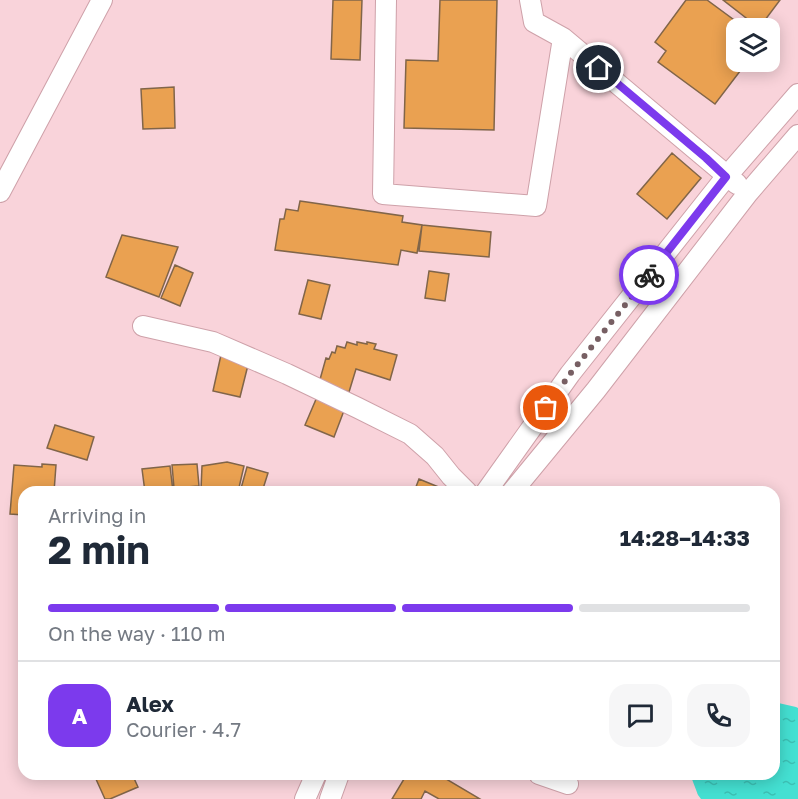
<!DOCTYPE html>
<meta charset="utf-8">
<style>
body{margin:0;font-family:"Golos Text",sans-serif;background:#f6f6f7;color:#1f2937;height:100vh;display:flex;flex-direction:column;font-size:22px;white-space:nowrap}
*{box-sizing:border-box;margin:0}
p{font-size:20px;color:#747a83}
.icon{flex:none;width:33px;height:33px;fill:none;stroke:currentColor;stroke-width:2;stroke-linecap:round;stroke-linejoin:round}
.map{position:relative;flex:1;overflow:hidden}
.sheet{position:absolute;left:18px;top:486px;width:762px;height:294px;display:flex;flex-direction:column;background:#fff;border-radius:18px;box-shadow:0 3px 15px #0003}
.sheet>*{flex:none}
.tools{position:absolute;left:726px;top:18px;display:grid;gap:12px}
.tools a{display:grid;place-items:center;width:54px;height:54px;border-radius:12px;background:#fff;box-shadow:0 3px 15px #0003;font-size:30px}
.pin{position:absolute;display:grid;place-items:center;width:51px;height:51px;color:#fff;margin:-26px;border:3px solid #fff;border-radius:50%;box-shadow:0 2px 6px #0007}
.courier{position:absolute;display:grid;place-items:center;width:60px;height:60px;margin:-30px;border:4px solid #7c3aed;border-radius:50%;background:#fff;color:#222;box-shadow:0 2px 8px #0007}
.overview em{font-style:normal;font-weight:700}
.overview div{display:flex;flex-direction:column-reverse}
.overview{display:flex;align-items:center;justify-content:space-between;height:102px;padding:0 30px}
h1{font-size:39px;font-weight:700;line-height:45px}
.bar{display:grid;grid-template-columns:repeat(4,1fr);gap:9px 6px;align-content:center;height:72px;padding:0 30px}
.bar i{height:8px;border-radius:4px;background:#e0e1e3}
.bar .current{background:#7c3aed}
.bar p{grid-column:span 4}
.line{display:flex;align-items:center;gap:15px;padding:0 30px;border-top:2px solid #e0e1e3}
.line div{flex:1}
.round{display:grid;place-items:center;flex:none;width:63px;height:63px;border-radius:18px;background:#f6f6f7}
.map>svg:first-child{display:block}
.water{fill:url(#water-ripples)}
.building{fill:#eaa151;stroke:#816549;stroke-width:1.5}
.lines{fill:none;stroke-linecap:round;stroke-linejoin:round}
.minor-casing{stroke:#cea1a9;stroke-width:22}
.minor{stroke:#fff;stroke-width:20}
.done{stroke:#775f63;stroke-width:6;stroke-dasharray:0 10.8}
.route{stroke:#7c3aed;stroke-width:8}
</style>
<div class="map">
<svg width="798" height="799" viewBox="0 0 798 799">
<defs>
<pattern id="water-ripples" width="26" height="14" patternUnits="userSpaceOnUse" patternTransform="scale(1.5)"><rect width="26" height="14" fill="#44e0d2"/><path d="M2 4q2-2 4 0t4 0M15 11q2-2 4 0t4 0" fill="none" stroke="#3cc0b4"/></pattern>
</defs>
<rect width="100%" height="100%" fill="#f9d3da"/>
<path class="water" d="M774,702L796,707L798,708V799H701L698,795L690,774H774Z"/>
<path class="building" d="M333,0H362L360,60L331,59Z
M440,0H497L494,130L404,128L406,60L438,61Z
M686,0H707L745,28H736V62H747L715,104L658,62L666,51L655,42Z
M723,0H780L759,28Z
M174,87L175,128L143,129L141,89Z
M672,153L701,178L667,219L637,194Z
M300,201L403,216L402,222L422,225L417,253L401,250L398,265L275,250L280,219H284L286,209L298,211Z
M422,225L491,232L489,257L419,251Z
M122,235L178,247L159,297L106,277Z
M175,265L193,273L180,306L161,298Z
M429,271L449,274L445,301L425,298Z
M308,280L330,285L321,319L299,314Z
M347,342L357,345V342L367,344V342L376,344L374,349L397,355L390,380L356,369L349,392L319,383L326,358L329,359L332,352L335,353L337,346L345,348Z
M221,355L249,361L240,397L213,391Z
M317,397L345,408L334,437L305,425Z
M55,425L94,437L87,460L47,448Z
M227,462L244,466L238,492H209L201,490L202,466Z
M42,464L56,465L54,492H24V515L10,514L14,465L42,467Z
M197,464L199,486L174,488L172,465Z
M170,466L173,492H145L142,469Z
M247,467L268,473L262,492H240Z
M419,479L446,490V492H414Z
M102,774H132L138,787L110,799H105L95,777Z
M407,774H443L447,776L446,779L480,799H439L425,791L421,799H392Z"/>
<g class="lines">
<defs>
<path id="minor" d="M386,0L383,194L536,206L563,38
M530,0L534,22L563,38L737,184
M0,192L102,0
M143,326L213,342L287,374L358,408L410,434L435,456L451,476L467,492
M486,492L570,374L726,177L798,94
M512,492L596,390L748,193L798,135
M539,774L568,784
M305,799L316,774
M330,799L339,774"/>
</defs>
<use href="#minor" class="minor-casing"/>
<use href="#minor" class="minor"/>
</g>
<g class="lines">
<path class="done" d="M546,408L570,374L649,275"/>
<path class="route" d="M599,68L706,158L726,177L649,275"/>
</g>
</svg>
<div class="tools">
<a><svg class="icon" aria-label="layers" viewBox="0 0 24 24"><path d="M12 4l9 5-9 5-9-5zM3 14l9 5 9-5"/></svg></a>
</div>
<div class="pin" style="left:546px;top:408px;background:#ea580c"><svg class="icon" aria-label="bag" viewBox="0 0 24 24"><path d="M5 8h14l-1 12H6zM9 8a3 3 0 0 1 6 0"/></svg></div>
<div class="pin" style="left:599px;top:68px;background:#1f2937"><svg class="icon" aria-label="home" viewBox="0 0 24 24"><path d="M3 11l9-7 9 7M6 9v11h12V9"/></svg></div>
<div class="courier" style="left:649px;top:275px"><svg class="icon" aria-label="bike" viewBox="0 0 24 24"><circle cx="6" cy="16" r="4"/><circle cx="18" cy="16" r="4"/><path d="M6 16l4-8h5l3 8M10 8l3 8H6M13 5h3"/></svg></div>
<section class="sheet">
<div class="overview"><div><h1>2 min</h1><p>Arriving in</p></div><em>14:28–14:33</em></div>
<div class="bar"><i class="current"></i><i class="current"></i><i class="current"></i><i></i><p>On the way · 110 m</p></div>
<div class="line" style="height:108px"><b class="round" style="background:#7c3aed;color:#fff">A</b><div><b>Alex</b><p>Courier · 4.7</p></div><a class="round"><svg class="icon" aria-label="chat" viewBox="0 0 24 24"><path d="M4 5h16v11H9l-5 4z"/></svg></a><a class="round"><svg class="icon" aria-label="phone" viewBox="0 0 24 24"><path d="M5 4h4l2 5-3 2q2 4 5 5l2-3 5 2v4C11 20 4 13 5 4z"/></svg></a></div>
</section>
</div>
